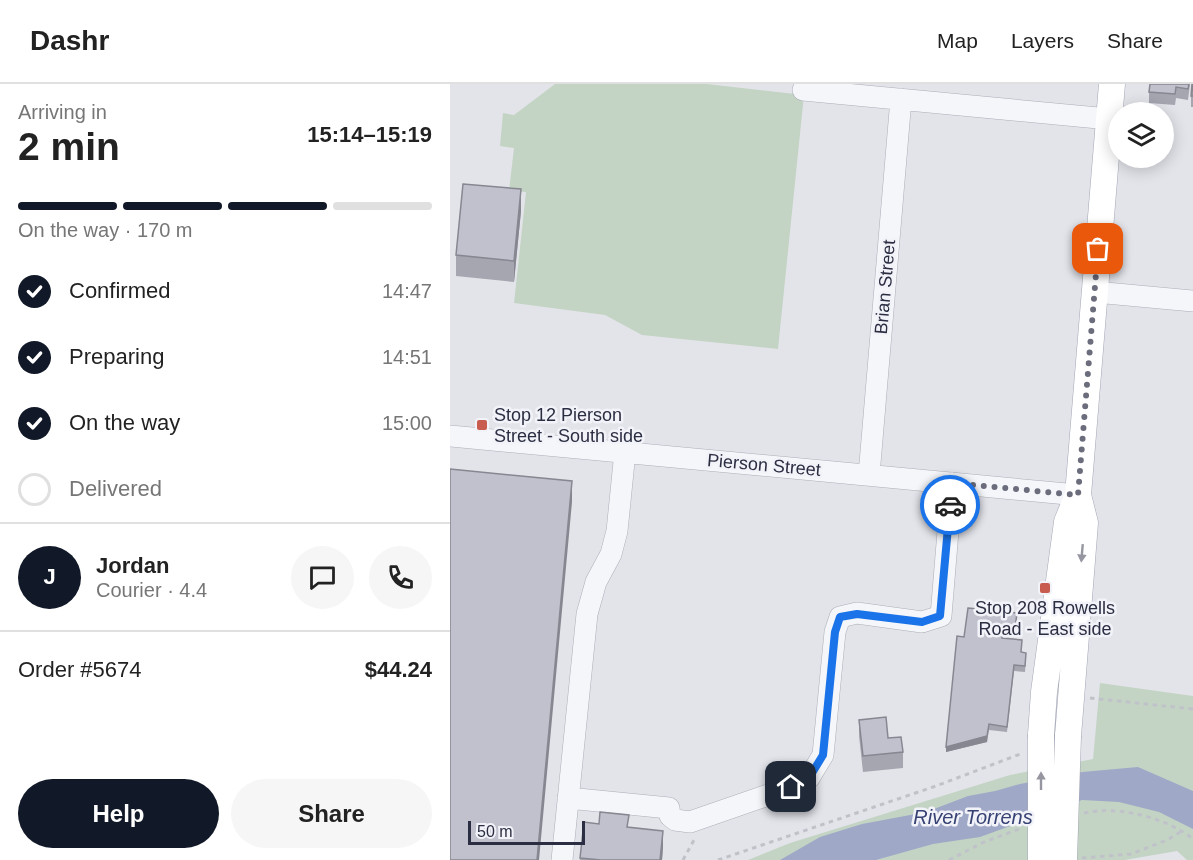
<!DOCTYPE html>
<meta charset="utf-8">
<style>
body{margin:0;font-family:Helvetica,sans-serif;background:#f6f6f6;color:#222;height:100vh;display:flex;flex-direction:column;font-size:22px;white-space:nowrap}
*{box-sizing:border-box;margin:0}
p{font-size:20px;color:#767676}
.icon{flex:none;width:33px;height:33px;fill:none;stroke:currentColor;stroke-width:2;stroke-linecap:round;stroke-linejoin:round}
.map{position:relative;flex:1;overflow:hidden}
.sheet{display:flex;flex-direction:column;background:#fff;width:450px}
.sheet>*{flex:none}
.tools{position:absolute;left:658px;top:18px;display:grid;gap:12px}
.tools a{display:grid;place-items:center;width:66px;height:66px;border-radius:50%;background:#fff;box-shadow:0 3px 15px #0003;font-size:30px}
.scale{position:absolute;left:18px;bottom:15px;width:117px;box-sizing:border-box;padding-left:6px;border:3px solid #2b2d42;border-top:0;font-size:16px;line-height:21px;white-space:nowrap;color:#2b2d42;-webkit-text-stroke:4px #f2f3f8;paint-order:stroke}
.pin{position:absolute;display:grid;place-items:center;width:51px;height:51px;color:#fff;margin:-26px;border-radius:12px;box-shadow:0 3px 9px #0006}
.courier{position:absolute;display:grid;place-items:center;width:60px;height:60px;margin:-30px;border:4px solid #1a73e8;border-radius:50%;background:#fff;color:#222;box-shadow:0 2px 8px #0007}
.headline em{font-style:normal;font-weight:600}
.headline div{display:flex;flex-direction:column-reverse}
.headline{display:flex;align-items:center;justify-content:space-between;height:102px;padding:0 18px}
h1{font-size:39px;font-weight:600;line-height:45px}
.bar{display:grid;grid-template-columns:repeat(4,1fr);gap:9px 6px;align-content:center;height:72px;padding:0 18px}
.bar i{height:8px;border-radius:4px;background:#e0e0e0}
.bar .on{background:#111827}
.bar p{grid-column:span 4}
.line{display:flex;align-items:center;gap:15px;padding:0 18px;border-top:2px solid #e0e0e0}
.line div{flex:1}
.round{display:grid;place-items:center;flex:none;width:63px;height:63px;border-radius:32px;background:#f6f6f6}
ol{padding:0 18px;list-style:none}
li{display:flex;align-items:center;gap:18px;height:66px}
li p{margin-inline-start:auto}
li .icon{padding:6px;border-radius:50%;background:#111827;color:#fff;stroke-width:4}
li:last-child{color:#767676}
li i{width:33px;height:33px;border:3px solid #e0e0e0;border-radius:50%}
.cta{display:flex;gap:12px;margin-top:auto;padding:12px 18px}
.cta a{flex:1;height:69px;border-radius:36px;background:#111827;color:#fff;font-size:24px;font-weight:600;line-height:69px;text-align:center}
.cta a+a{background:#f6f6f6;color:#222}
header{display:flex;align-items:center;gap:36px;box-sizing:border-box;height:84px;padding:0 30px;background:#fff;border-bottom:2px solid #e0e0e0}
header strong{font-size:28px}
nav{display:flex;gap:33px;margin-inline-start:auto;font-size:21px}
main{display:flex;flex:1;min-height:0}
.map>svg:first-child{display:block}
.green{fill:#c4d4c4}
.water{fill:#a0a8c8}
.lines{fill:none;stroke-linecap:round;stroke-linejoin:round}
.minor-casing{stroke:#acadb8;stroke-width:22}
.major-casing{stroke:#a2a5b5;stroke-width:27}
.path{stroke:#c0c2c9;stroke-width:3;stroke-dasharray:4.5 4.5;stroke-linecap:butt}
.minor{stroke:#f5f6f9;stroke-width:21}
.major{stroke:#fff;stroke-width:26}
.major-bridge-casing{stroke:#a2a5b5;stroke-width:27;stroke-linecap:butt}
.major-bridge{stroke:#fff;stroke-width:26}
.wall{fill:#a5a6b0}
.shaded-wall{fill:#868790}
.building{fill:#c0c1cd;stroke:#868790;stroke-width:1.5}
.oneway{fill:#9596a0}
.done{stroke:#6b6d7d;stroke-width:6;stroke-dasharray:0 10.8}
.route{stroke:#1a73e8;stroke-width:8}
.poi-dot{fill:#c85d4f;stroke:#f2f3f8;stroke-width:2}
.labels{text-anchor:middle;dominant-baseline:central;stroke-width:5;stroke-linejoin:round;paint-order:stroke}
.street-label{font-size:18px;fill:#2b2d42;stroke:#f2f3f8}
.poi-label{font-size:18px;fill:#2b2d42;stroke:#f2f3f8;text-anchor:start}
.water-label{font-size:20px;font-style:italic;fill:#374274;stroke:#f2f3f8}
</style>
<header>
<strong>Dashr</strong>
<nav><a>Map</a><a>Layers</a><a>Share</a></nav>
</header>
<main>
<section class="sheet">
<div class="headline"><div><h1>2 min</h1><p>Arriving in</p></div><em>15:14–15:19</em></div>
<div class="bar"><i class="on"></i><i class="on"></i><i class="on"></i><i></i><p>On the way · 170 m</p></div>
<ol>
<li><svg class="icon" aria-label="check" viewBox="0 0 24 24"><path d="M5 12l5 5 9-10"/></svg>Confirmed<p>14:47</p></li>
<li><svg class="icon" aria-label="check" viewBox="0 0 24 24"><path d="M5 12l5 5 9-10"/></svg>Preparing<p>14:51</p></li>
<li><svg class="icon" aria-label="check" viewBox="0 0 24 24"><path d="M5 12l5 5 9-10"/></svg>On the way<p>15:00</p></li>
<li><i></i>Delivered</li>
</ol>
<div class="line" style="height:108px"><b class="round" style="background:#111827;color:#fff">J</b><div><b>Jordan</b><p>Courier · 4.4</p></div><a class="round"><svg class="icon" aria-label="chat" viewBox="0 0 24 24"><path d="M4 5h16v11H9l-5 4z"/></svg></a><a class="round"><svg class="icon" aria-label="phone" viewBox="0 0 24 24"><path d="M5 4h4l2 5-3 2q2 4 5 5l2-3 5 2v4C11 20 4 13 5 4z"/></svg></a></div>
<div class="line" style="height:78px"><div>Order #5674</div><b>$44.24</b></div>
<div class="cta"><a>Help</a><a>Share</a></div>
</section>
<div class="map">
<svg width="743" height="776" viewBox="0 0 743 776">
<rect width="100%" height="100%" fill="#e3e4ea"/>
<path class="green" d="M105,0H257L354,11L328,265L192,251L155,231L64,219L76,108L59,107L64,64L50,62L53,29L64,31Z
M650,599L743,612V776H737L727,767L675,776H298L340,759L560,691L643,675Z"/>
<path class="water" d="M688,683L743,707V745L709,728L669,718L632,716L530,753L483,760L426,776H330L370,753L412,740L476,728L518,712L545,707L570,700L632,688Z"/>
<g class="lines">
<defs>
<path id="minor" d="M353,6L659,35
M645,208L743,217
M0,352L628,411
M419,391L451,15
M118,714L219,724L220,732L225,736L240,738L341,703L359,694L373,671L385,548L390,533L407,529L472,538L491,532L502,399
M112,776L137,530L146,498L161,470L167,447L175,368"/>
<path id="major" d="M591,651L594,608L617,438L628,411L662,0
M618,652L635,439L628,411"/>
</defs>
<use href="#minor" class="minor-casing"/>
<use href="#major" class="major-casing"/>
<path class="path" d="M640,614L743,625
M634,729C668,721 717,734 743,755
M632,774L681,770L717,756L732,747
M233,776L244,756
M268,776L486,702L573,669
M499,776L534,758L572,744"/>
<use href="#minor" class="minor"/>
<use href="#major" class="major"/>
<defs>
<path id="major-bridge" d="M591,651V776
M614,775L618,652"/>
</defs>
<use href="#major-bridge" class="major-bridge-casing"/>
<use href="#major-bridge" class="major-bridge"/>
</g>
<path class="wall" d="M740,0L738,16L726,14L725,21L699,19V8Z
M743,0V23H741V12Z
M71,127L64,198L6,192V171Z
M567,534L565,550L553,548L552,554L571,568L576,574L575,588L564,587L557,648L539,646L537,658L496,668L514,553Z
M409,636L438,654L453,668V684L413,688L409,652Z
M134,738L179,743L213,763L212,776H130Z"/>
<path class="shaded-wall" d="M71,105V127L64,198V177Z
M122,397V418L89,776H87Z
M539,640L537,658L496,668V663Z
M213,747V763L212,776H210Z"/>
<path class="building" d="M700,0H739L738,5L726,3L725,10L699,8Z
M742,0H743V12H741Z
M13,100L71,105L64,177L6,171Z
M0,385L122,397L87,776H0Z
M518,524L567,529L565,544L553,543L552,554L572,556L571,568L576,569L575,582L564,581L557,643L539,640L537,652L496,663L507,552L514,553Z
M436,633L438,654L451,653L453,668L413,672L409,636Z
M150,728L179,731L177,743L213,747L210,776H151L130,774L134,738L149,740Z"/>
<defs><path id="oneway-solid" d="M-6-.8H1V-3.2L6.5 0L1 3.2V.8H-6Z" transform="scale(1.5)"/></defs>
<g class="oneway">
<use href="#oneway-solid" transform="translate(632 469) rotate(95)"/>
<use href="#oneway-solid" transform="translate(591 697) rotate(-90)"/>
</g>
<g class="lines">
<path class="done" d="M500,421L502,399L628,411L648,165"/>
<path class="route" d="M341,703L359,694L373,671L385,548L390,533L407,530L472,538L490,532L500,421"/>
</g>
<g class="poi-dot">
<rect x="26" y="335" width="12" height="12" rx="3"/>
<rect x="589" y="498" width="12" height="12" rx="3"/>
</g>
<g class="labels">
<g class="street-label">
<text transform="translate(435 203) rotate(-85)">Brian Street</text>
<text transform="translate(314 381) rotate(5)">Pierson Street</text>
</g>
<g class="poi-label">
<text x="44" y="331">Stop 12 Pierson<tspan x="44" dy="21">Street - South side</tspan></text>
<text x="595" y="524" text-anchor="middle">Stop 208 Rowells<tspan x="595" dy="21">Road - East side</tspan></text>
</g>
<g class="water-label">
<text x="523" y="733">River Torrens</text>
</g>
</g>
</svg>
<div class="tools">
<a><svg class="icon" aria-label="layers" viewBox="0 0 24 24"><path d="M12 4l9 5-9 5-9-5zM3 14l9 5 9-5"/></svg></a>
</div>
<div class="scale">50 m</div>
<div class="pin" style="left:648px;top:165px;background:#ea580c"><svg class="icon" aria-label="bag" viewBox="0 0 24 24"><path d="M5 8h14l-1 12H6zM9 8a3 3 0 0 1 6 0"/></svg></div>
<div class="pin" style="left:341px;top:703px;background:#1f2937"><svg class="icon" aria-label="home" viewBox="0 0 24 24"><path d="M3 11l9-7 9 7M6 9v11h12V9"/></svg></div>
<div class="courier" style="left:500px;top:421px"><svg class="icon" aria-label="car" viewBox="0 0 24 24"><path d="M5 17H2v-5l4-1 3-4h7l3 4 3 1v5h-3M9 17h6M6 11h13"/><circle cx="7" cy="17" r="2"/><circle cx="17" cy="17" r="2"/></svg></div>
</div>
</main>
